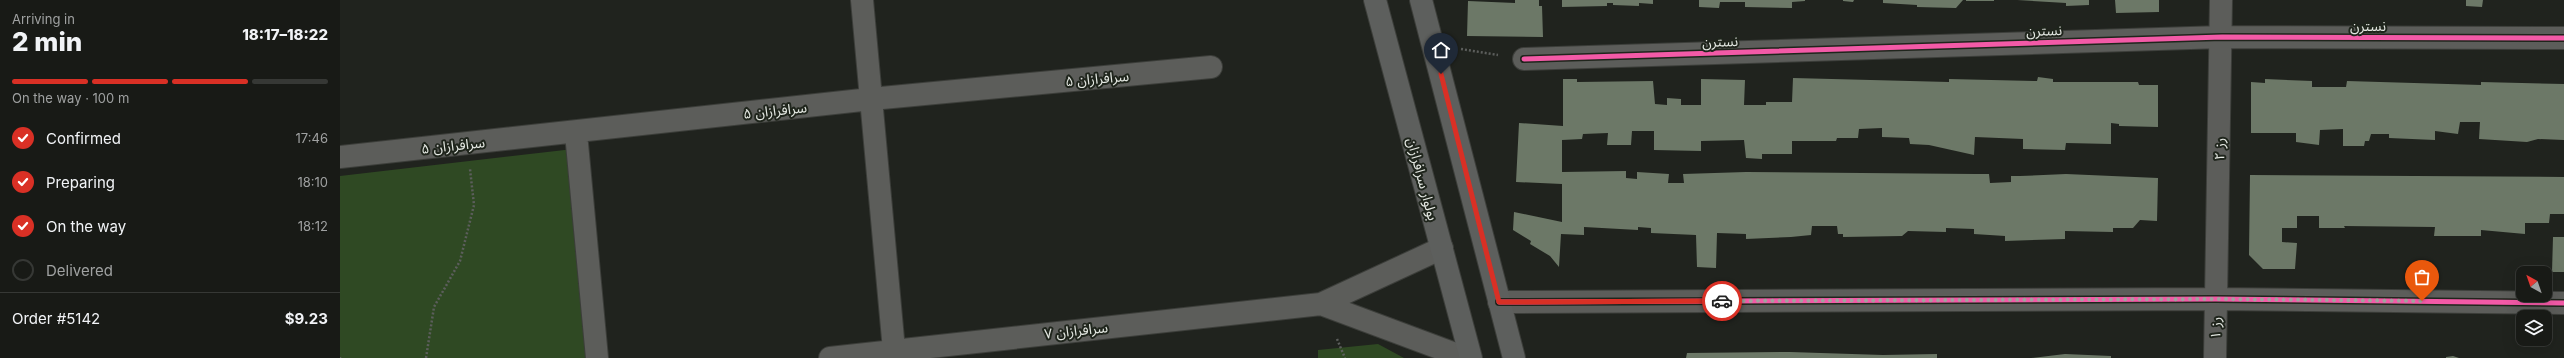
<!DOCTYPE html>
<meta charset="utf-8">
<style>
body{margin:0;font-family:Inter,"Noto Sans Arabic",sans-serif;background:#21231f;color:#f1f3f6;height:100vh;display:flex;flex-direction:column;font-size:15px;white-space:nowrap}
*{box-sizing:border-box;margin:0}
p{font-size:13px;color:#9fa1a1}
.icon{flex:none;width:22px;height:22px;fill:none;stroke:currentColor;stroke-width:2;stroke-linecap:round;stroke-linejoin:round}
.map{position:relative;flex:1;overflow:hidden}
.sheet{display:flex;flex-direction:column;background:#181a16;width:340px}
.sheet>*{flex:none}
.needle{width:26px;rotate:320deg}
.fabs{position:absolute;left:2176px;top:266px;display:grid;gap:8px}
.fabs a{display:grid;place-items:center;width:36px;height:36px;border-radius:8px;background:#181a16;box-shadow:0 4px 16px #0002,0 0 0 1px #363835;font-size:20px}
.pin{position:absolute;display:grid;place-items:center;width:34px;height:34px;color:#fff;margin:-41px -17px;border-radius:50% 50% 50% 0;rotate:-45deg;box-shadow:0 0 4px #0007}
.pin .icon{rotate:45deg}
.courier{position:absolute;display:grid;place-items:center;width:40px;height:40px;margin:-20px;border:3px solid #d93025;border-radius:50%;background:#fff;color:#222;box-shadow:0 1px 5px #0007}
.overview em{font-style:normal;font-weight:800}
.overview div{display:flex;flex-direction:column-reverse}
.overview{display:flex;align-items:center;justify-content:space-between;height:68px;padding:0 12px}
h1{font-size:26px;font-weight:800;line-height:30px}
.bar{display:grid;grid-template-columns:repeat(4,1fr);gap:6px 4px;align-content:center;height:48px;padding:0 12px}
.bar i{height:5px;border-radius:3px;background:#363835}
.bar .on{background:#d93025}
.bar p{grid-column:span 4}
.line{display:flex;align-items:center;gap:10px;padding:0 12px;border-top:1px solid #363835}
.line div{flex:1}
ol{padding:0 12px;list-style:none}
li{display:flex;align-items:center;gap:12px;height:44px}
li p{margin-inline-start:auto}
li .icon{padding:4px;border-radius:50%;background:#d93025;color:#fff;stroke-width:4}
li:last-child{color:#9fa1a1}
li i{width:22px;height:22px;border:2px solid #363835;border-radius:50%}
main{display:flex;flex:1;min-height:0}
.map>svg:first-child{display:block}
.green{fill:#2f4923}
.building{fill:#6c7867}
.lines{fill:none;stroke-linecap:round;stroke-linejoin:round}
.street-casing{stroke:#3c3e3a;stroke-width:24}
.secondary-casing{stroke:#3c3e3a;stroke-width:24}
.path{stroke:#5c5e5c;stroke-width:2.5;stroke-dasharray:2 2;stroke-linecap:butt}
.street{stroke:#5c5d5a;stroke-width:22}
.secondary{stroke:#5d5f5d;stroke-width:22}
.cycleway-casing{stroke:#1f251c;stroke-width:8}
.cycleway{stroke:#f35aa7;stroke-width:5}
.done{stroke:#a0a49e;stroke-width:4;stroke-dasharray:0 7.2}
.route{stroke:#d93025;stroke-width:5}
.labels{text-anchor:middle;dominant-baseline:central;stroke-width:4;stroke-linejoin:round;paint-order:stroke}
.street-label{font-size:14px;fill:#e5e9e3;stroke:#1f251c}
</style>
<main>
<section class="sheet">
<div class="overview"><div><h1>2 min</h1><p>Arriving in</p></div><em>18:17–18:22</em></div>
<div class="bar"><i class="on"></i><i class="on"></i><i class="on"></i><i></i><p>On the way · 100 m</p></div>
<ol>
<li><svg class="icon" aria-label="check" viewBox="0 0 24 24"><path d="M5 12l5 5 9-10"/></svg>Confirmed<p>17:46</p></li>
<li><svg class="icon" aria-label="check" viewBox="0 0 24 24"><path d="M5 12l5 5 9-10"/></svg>Preparing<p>18:10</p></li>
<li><svg class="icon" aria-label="check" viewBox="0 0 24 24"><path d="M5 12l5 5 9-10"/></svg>On the way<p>18:12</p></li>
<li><i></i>Delivered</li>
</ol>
<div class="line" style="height:52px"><div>Order #5142</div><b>$9.23</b></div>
</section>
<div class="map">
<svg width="2224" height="358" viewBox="0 0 2224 358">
<rect width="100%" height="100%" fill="#20231e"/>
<path class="green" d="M242,148L265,358H0V176Z
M1038,344L1064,358H978V350Z"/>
<path class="building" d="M1175,0H1199V6H1202L1203,37L1127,36L1128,1L1175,3Z
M1222,0H1313V4L1299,3V6L1273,5V3H1267V6L1222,7Z
M1359,0H1465V1L1452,2V8L1405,7V2H1380L1379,8L1359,7Z
M1503,0H1514L1513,2L1503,1Z
M1543,0H1623L1616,8L1577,7V5L1543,3Z
M1626,0H1654V1H1626Z
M1677,0H1749V5L1726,6V3Z
M1775,0H1819V12L1776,13Z
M2126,0H2143L2142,7L2126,6Z
M1698,77L1713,79V82H1798L1799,85H1818V127L1779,126V124L1771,123V144L1726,143L1725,150L1683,149V139L1635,137L1634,155L1589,145L1570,144L1569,138L1542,137V128L1519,129L1518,138H1497L1496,141H1452V154H1422V159L1406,158L1404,140L1361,141V151L1314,150V131H1292L1291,145H1267L1268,133L1243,134L1242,139L1222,140V172L1286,171V178L1297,179V172L1329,174L1328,183H1344L1343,174L1406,172L1635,174H1649L1650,183L1671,182V176H1680L1726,174L1818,178L1817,221L1800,220L1793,228H1773V232L1725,231V239L1665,241V236L1634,234V229L1606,228V232L1568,231L1562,236L1503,237V234H1498L1497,226H1472L1471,235L1451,237L1406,239V234L1377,233L1376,268L1357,267L1356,235L1311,233V228L1298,227V230L1244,227V235L1221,234L1219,267L1210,256L1190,244L1191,241L1173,230L1174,212L1222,222V184L1176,182L1179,123L1223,126V79H1237V82L1313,81L1315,104L1327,105V98L1341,99V105H1361V79L1405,80L1404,105H1426V102H1452L1453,78L1609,82V79L1697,81Z
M1925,79L1972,81V87H2006L2007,81L2141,85V82L2224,84V140L2198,139L2187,142L2139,139L2140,122H2120L2118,134L2095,131V140L2049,138V134H2031L2029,141H2025L2024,146H2003V129L1980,130L1979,145L1956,142V133H1911V82L1925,83Z
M1910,175L2224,177V214H2210L2209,223H2185V234L2141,230V236H2094L2095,227L2004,226L2005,228H1979V216H1957V228H1942V242L1957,243L1955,269H1923L1909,255Z
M2213,237H2224V272H2212Z
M1450,352L1543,355L1597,354V358H1346L1347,353Z
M1725,354L1771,356V358H1691Z
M2113,356L2119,358H2106V357Z"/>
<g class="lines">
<defs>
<path id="street" d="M522,0L554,350
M1184,59L1882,37L2224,38
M236,133L257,358
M0,157L531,99L871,67
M1159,302L1876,299L2224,303
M981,304L1126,358
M490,358L981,304L1102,248
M1875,358L1881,0"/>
<path id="secondary" d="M1035,0L1131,358
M1081,0L1174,358"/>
</defs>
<use href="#street" class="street-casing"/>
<use href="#secondary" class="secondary-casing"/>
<path class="path" d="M1121,49L1158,55
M997,339L1005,358
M0,357V358
M86,358L94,307L120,261L134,205L130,169"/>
<use href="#street" class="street"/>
<use href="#secondary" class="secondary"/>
<defs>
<path id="cycleway" d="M1184,59L1882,37L2224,38
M1159,302L1876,299L2224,303"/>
</defs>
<use href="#cycleway" class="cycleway-casing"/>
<use href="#cycleway" class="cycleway"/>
</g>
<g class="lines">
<path class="done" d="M1382,301L1876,299L2082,301"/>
<path class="route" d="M1101,74L1159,302L1382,301"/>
</g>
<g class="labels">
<g class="street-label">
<text x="2028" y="25">نسترن</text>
<text transform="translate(1704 30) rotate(-2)">نسترن</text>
<text transform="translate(1380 41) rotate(-2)">نسترن</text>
<text transform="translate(757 78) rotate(-5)">سرافرازان ۵</text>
<text transform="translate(435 110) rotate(-6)">سرافرازان ۵</text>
<text transform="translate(113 145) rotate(-6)">سرافرازان ۵</text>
<text transform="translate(1879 149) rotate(-89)">رز ۲</text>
<text transform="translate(1083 179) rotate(75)">بولوار سرافرازان</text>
<text transform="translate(1875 328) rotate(-89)">رز ۱</text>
<text transform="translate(736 330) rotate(-6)">سرافرازان ۷</text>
</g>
</g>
</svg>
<div class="fabs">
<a><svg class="needle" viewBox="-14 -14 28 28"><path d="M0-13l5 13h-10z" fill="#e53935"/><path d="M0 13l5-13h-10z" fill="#9fa1a1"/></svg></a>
<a><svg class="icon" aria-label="layers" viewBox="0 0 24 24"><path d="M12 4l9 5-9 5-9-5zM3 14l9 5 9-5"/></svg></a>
</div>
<div class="pin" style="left:2082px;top:301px;background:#ea580c"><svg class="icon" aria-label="bag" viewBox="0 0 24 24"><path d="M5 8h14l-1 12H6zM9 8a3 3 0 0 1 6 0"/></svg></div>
<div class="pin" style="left:1101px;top:74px;background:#1f2937"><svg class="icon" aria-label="home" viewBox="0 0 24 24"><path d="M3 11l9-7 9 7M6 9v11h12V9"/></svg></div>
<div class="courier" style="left:1382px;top:301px"><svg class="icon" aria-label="car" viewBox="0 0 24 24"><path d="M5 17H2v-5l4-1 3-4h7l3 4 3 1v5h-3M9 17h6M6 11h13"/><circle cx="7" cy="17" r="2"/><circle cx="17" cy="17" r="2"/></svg></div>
</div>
</main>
